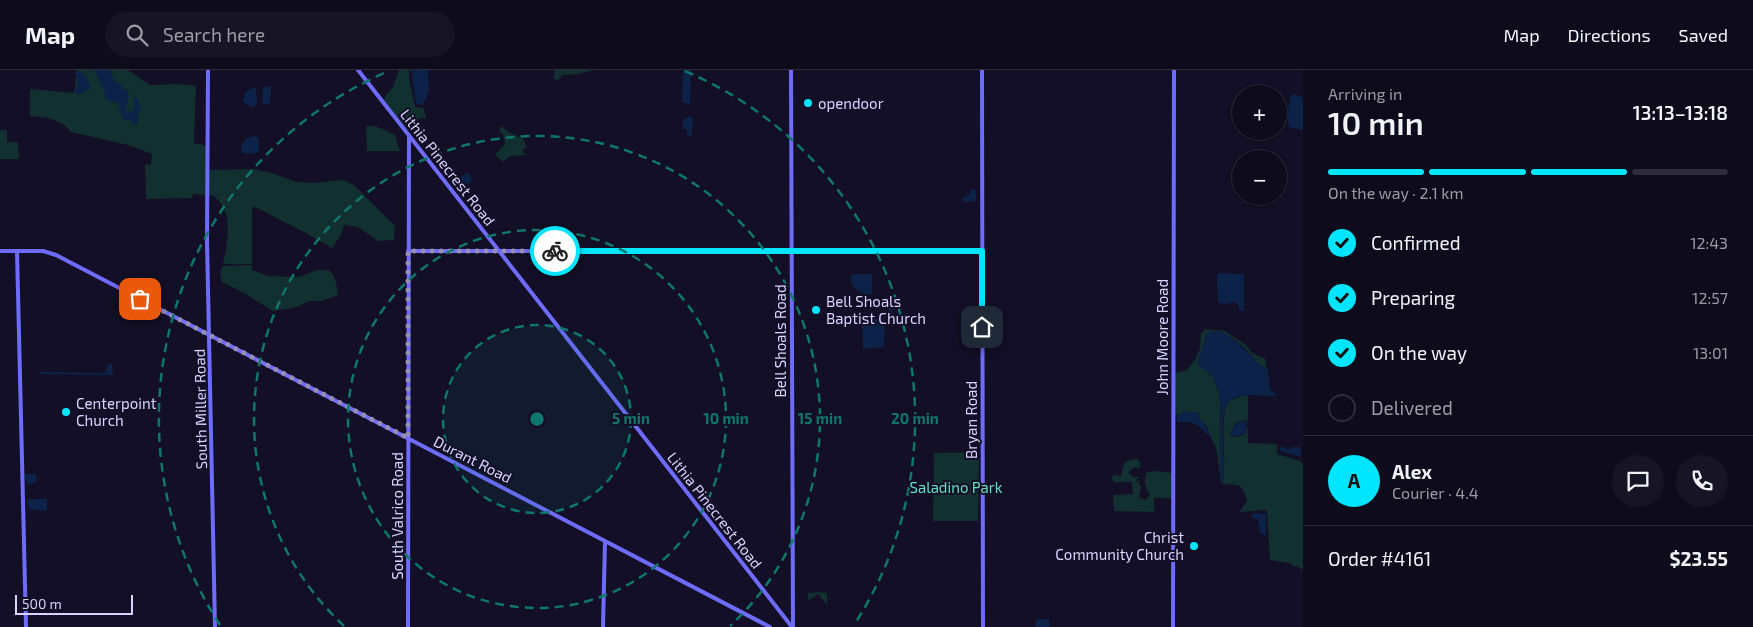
<!DOCTYPE html>
<meta charset="utf-8">
<style>
body{margin:0;font-family:"Exo 2",sans-serif;background:#171425;color:#f1f3f6;height:100vh;display:flex;flex-direction:column;font-size:19px;white-space:nowrap}
*{box-sizing:border-box;margin:0}
p{font-size:16px;color:#9b9ba3}
.icon{flex:none;width:28px;height:28px;fill:none;stroke:currentColor;stroke-width:2;stroke-linecap:round;stroke-linejoin:round}
.map{position:relative;flex:1;overflow:hidden}
.sheet{display:flex;flex-direction:column;background:#0e0b1c;width:450px}
.sheet>*{flex:none}
.controls{position:absolute;left:1232px;top:15px;display:grid;gap:10px}
.controls a{display:grid;place-items:center;width:55px;height:55px;border-radius:50%;background:#0e0b1c;box-shadow:0 1px 4px #0004,0 0 0 1px #2e2b3b;font-size:25px}
.scale{position:absolute;left:15px;bottom:12px;width:118px;box-sizing:border-box;padding-left:5px;border:2px solid #d9d4ff;border-top:0;font-size:14px;line-height:18px;white-space:nowrap;color:#d9d4ff;-webkit-text-stroke:4px #130f26;paint-order:stroke}
.pin{position:absolute;display:grid;place-items:center;width:42px;height:42px;color:#fff;margin:-21px;border-radius:10px;box-shadow:0 2px 8px #0006}
.courier{position:absolute;display:grid;place-items:center;width:50px;height:50px;margin:-25px;border:4px solid #00e5ff;border-radius:50%;background:#fff;color:#222;box-shadow:0 1px 6px #0007}
.head em{font-style:normal;font-weight:600}
.head div{display:flex;flex-direction:column-reverse}
.head{display:flex;align-items:center;justify-content:space-between;height:85px;padding:0 25px}
h1{font-size:32px;font-weight:600;line-height:38px}
.bar{display:grid;grid-template-columns:repeat(4,1fr);gap:8px 5px;align-content:center;height:60px;padding:0 25px}
.bar i{height:6px;border-radius:4px;background:#2e2b3b}
.bar .active{background:#00e5ff}
.bar p{grid-column:span 4}
.line{display:flex;align-items:center;gap:12px;padding:0 25px;border-top:1px solid #2e2b3b}
.line div{flex:1}
.round{display:grid;place-items:center;flex:none;width:52px;height:52px;border-radius:26px;background:#171425}
ol{padding:0 25px;list-style:none}
li{display:flex;align-items:center;gap:15px;height:55px}
li p{margin-inline-start:auto}
li .icon{padding:5px;border-radius:50%;background:#00e5ff;color:#111;stroke-width:4}
li:last-child{color:#9b9ba3}
li i{width:28px;height:28px;border:2px solid #2e2b3b;border-radius:50%}
header{display:flex;align-items:center;gap:30px;box-sizing:border-box;height:70px;padding:0 25px;background:#0e0b1c;border-bottom:1px solid #2e2b3b}
header strong{font-size:24px}
nav{display:flex;gap:28px;margin-inline-start:auto;font-size:18px}
.search{width:350px;height:45px;background:#171425;display:flex;align-items:center;gap:12px;box-sizing:border-box;padding:0 18px;border-radius:28px;color:#9b9ba3;font-size:19px}
main{display:flex;flex:1;min-height:0}
.map>svg:first-child{display:block}
.green{fill:#12302f;fill-rule:evenodd}
.water{fill:#0c2248}
.lines{fill:none;stroke-linecap:round;stroke-linejoin:round}
.secondary{stroke:#6f6bff;stroke-width:4}
.done{stroke:#948fb3;stroke-width:5;stroke-dasharray:0 9}
.route{stroke:#00e5ff;stroke-width:6}
.ring{fill:none;stroke:#0f766e;stroke-width:2.5;stroke-dasharray:9 6}
.poi-dot{fill:#00e5ff;stroke:#130f26;stroke-width:2}
.labels{text-anchor:middle;dominant-baseline:central;stroke-width:4;stroke-linejoin:round;paint-order:stroke}
.poi-label{font-size:15px;fill:#d9d4ff;stroke:#130f26;text-anchor:start}
.street-label{font-size:15px;fill:#d9d4ff;stroke:#130f26}
.park-label{font-size:15px;fill:#5fe0c0;stroke:#130f26}
.centre{fill:#0f766e;stroke:#130f26;stroke-width:2.5}
.ring-label{font-size:15px;text-anchor:middle;font-weight:bold;fill:#0f766e;stroke:#130f26;stroke-width:4;stroke-linejoin:round;paint-order:stroke}
</style>
<header>
<strong>Map</strong>
<div class="search"><svg class="icon" aria-label="search" viewBox="0 0 24 24"><circle cx="10" cy="10" r="6"/><path d="M15 15l6 6"/></svg>Search here</div>
<nav><a>Map</a><a>Directions</a><a>Saved</a></nav>
</header>
<main>
<div class="map">
<svg width="1303" height="557" viewBox="0 0 1303 557">
<rect width="100%" height="100%" fill="#130f26"/>
<path class="green" d="M77,0H128L150,15L177,14L196,16L194,73L207,76L206,125L193,124L192,128L146,129L145,94L151,95L152,84L128,75L71,62L63,54L48,48L30,46V19L74,23Z
M399,0H409V8L415,37L424,38L426,48H419L418,54L414,58L408,59L394,45L384,30L386,25L393,17Z
M555,0H594L579,4L562,5L558,10L553,9Z
M366,56C376,54 386,61 395,65L400,81H367Z
M501,56L509,62L523,69L527,77L523,79V82L527,85L510,86L503,92L495,85L505,74L503,64L499,61Z
M0,60H7V72H18L19,89H0Z
M254,99L272,103L296,112L314,113L343,110L354,115L395,156L394,170L378,171L358,157L344,155L341,165L332,178L304,162L253,136L252,142V194H223C227,176 232,152 222,135C220,132 216,128 214,126L208,125L209,100Z
M252,195V200L268,206L299,207L317,200H329C336,206 337,216 338,225L322,231H309L297,237L273,241L244,223L222,212L220,204L222,196Z
M1205,259L1225,261L1246,275L1251,282L1260,287L1265,288L1267,300C1265,298 1263,297 1261,296C1257,294 1256,290 1253,287C1243,276 1221,254 1206,264C1205,276 1199,284 1198,295L1208,301L1214,309L1220,327L1221,411C1223,403 1225,393 1224,384C1224,374 1222,341 1227,334C1231,328 1242,326 1248,325V373L1277,374V384L1300,391L1303,394V500L1297,496L1295,497L1289,493L1270,490L1267,441L1265,440L1239,442L1247,431C1240,408 1238,418 1221,413L1217,381L1206,355L1200,349L1198,342L1189,343L1185,341L1177,346V344H1174L1175,303L1187,300L1195,290L1200,279L1201,264ZM1245,350H1247L1248,356L1245,364L1235,367L1231,366L1230,364L1237,351L1243,352Z
M979,382L978,451H933L934,383Z
M1138,389L1140,392V399L1135,397L1129,401V403L1133,407H1140L1136,410L1137,412L1140,411L1139,414L1141,416L1139,427L1145,430L1150,425C1146,417 1142,411 1147,402L1155,401L1172,403V428H1154V442L1114,441L1113,425L1133,424L1132,412H1114L1112,409L1113,405L1121,406L1124,393L1129,390Z
M820,522L827,523V535L818,524L808,531V523Z"/>
<path class="water" d="M94,0H110L114,10L124,16L121,17V18L127,20L129,25L126,38V43H129L135,38L133,28L136,27C144,35 137,44 138,54L134,55L131,51L123,49L118,33L106,30L105,22Z
M411,0H430L428,3L429,23L426,24L428,26L422,35L416,33Z
M683,0H691L690,32L689,34L682,32C682,21 683,10 683,0Z
M78,1L84,4L91,16L89,20L78,25L75,23L78,10L75,2Z
M268,16L271,18L270,34L263,35L262,20L264,17Z
M256,18L257,34L253,37L248,36L243,31C244,23 248,18 256,18Z
M1291,24L1297,25L1303,28V60L1289,57L1287,43Z
M690,46L693,48L692,66L687,65V59H683V49L688,48Z
M253,66L259,68V81L252,84L242,83L241,75L246,69Z
M467,103L470,105L472,111L467,114L459,111L460,107Z
M971,119L976,120V131L963,132L962,128L969,125Z
M1220,203L1244,204V242L1239,239L1238,234L1233,232L1227,234L1218,233L1217,205Z
M852,204H872V223L871,225C859,224 852,219 850,207Z
M892,231L899,232L901,238L892,240L893,249L889,250L888,233Z
M883,248L885,250L884,275L883,277L863,279V262H878H862V252L866,249Z
M1210,262H1222L1228,265L1253,287L1258,294L1266,298L1268,300L1270,319L1278,326C1259,327 1226,317 1224,344H1221C1220,323 1218,304 1198,296C1198,284 1205,277 1206,264Z
M108,294H112L113,304L112,305L39,304L40,302L105,303Z
M1185,341L1189,343L1198,342L1200,349L1205,355L1211,367C1196,356 1200,351 1177,352V346Z
M1221,345H1224L1223,352L1224,411L1223,413L1221,408Z
M1245,350L1247,356L1245,363L1235,366L1230,365L1238,351L1243,353Z
M1280,377H1284L1288,380L1292,377H1300L1301,387L1280,381Z
M23,404H36L37,411L32,414L27,413Z
M27,429H47V441L29,439Z
M1254,443L1266,444V465L1260,463L1258,449L1250,447Z
M1037,549H1049L1050,557H1035Z"/>
<g class="lines">
<path class="secondary" d="M208,0L207,171L215,557
M358,0L792,557
M791,0L793,556
M982,0L983,557
M0,181H43L56,185L770,557
M17,181L26,557
M408,181H982
M408,557L409,65
M603,557L605,471
M1173,557L1174,0"/>
</g>
<g class="lines">
<path class="done" d="M140,229L408,368V181H555"/>
<path class="route" d="M555,181H982V257"/>
</g>
<circle cx="537" cy="349" r="94" fill="#0f766e" fill-opacity=".12"/>
<g class="ring">
<circle cx="537" cy="349" r="94"/>
<circle cx="537" cy="349" r="189"/>
<path d="M344 556A283 283 0 1 1 730 556"/>
<path d="M220 555A378 378 0 0 1 389 1M685 1A378 378 0 0 1 854 555"/>
</g>
<g class="poi-dot">
<circle cx="808" cy="33" r="5"/>
<circle cx="816" cy="240" r="5"/>
<circle cx="66" cy="342" r="5"/>
<circle cx="1194" cy="476" r="5"/>
</g>
<g class="labels">
<g class="poi-label">
<text x="818" y="33">opendoor</text>
<text x="826" y="231">Bell Shoals<tspan x="826" dy="17">Baptist Church</tspan></text>
<text x="76" y="333">Centerpoint<tspan x="76" dy="17">Church</tspan></text>
<text x="1184" y="467" text-anchor="end">Christ<tspan x="1184" dy="17">Community Church</tspan></text>
</g>
<g class="street-label">
<text transform="translate(448 97) rotate(52)">Lithia Pinecrest Road</text>
<text transform="translate(1162 267) rotate(-90)">John Moore Road</text>
<text transform="translate(780 271) rotate(-90)">Bell Shoals Road</text>
<text transform="translate(200 339) rotate(-91)">South Miller Road</text>
<text transform="translate(971 350) rotate(-90)">Bryan Road</text>
<text transform="translate(473 389) rotate(27)">Durant Road</text>
<text transform="translate(715 440) rotate(52)">Lithia Pinecrest Road</text>
<text transform="translate(397 446) rotate(-90)">South Valrico Road</text>
</g>
<g class="park-label">
<text x="956" y="417">Saladino Park</text>
</g>
</g>
<circle cx="537" cy="349" r="8" class="centre"/>
<g class="ring-label">
<text x="631" y="354">5 min</text>
<text x="726" y="354">10 min</text>
<text x="820" y="354">15 min</text>
<text x="915" y="354">20 min</text>
</g>
</svg>
<div class="controls">
<a>+</a>
<a>−</a>
</div>
<div class="scale">500 m</div>
<div class="pin" style="left:140px;top:229px;background:#ea580c"><svg class="icon" aria-label="bag" viewBox="0 0 24 24"><path d="M5 8h14l-1 12H6zM9 8a3 3 0 0 1 6 0"/></svg></div>
<div class="pin" style="left:982px;top:257px;background:#1f2937"><svg class="icon" aria-label="home" viewBox="0 0 24 24"><path d="M3 11l9-7 9 7M6 9v11h12V9"/></svg></div>
<div class="courier" style="left:555px;top:181px"><svg class="icon" aria-label="bike" viewBox="0 0 24 24"><circle cx="6" cy="16" r="4"/><circle cx="18" cy="16" r="4"/><path d="M6 16l4-8h5l3 8M10 8l3 8H6M13 5h3"/></svg></div>
</div>
<section class="sheet">
<div class="head"><div><h1>10 min</h1><p>Arriving in</p></div><em>13:13–13:18</em></div>
<div class="bar"><i class="active"></i><i class="active"></i><i class="active"></i><i></i><p>On the way · 2.1 km</p></div>
<ol>
<li><svg class="icon" aria-label="check" viewBox="0 0 24 24"><path d="M5 12l5 5 9-10"/></svg>Confirmed<p>12:43</p></li>
<li><svg class="icon" aria-label="check" viewBox="0 0 24 24"><path d="M5 12l5 5 9-10"/></svg>Preparing<p>12:57</p></li>
<li><svg class="icon" aria-label="check" viewBox="0 0 24 24"><path d="M5 12l5 5 9-10"/></svg>On the way<p>13:01</p></li>
<li><i></i>Delivered</li>
</ol>
<div class="line" style="height:90px"><b class="round" style="background:#00e5ff;color:#111">A</b><div><b>Alex</b><p>Courier · 4.4</p></div><a class="round"><svg class="icon" aria-label="chat" viewBox="0 0 24 24"><path d="M4 5h16v11H9l-5 4z"/></svg></a><a class="round"><svg class="icon" aria-label="phone" viewBox="0 0 24 24"><path d="M5 4h4l2 5-3 2q2 4 5 5l2-3 5 2v4C11 20 4 13 5 4z"/></svg></a></div>
<div class="line" style="height:65px"><div>Order #4161</div><b>$23.55</b></div>
</section>
</main>
